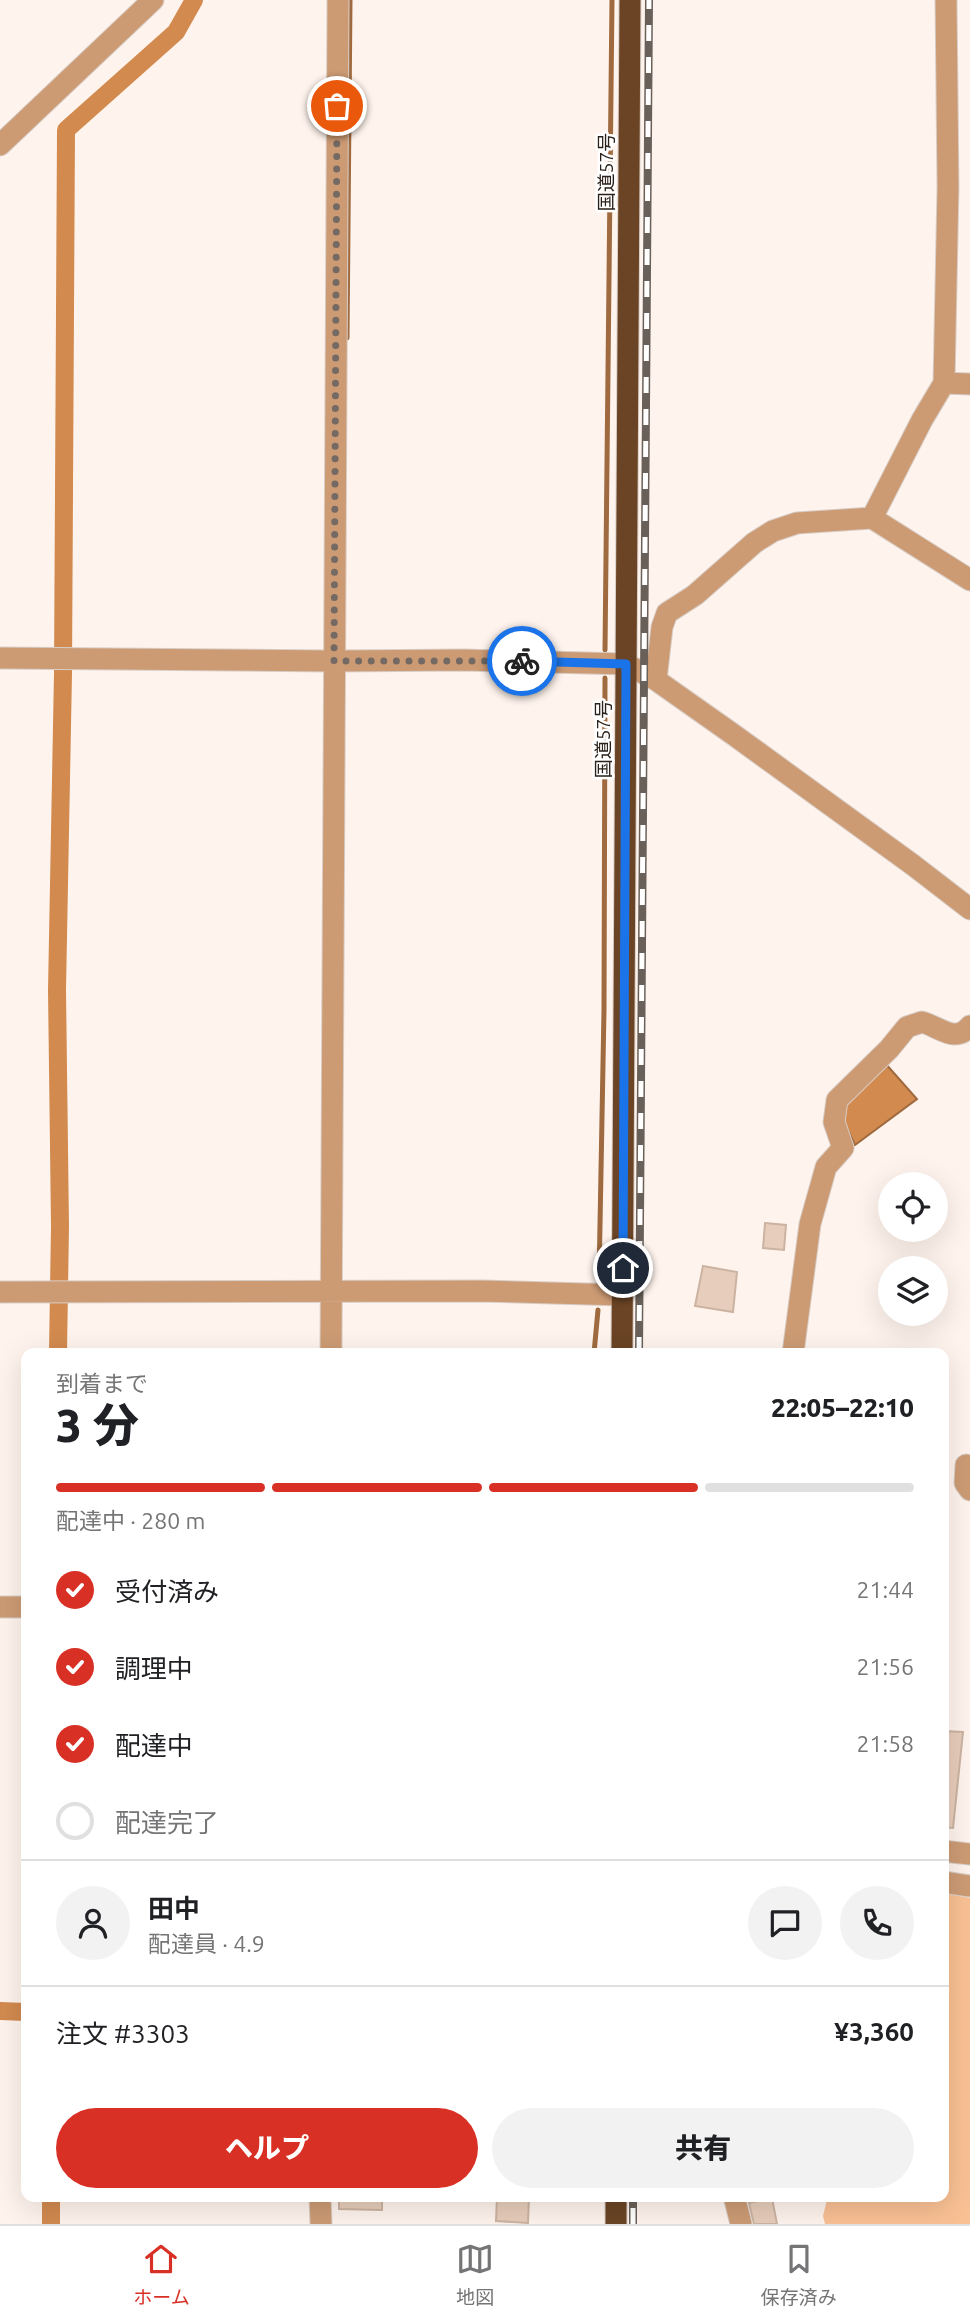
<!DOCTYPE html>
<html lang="ja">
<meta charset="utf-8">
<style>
body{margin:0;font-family:Ubuntu,"Noto Sans JP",sans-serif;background:#f2f2f2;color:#202124;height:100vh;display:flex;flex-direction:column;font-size:26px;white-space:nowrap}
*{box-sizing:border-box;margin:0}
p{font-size:23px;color:#757577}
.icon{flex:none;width:38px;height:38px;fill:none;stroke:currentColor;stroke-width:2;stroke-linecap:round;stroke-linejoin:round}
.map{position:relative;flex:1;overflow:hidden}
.drawer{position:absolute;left:21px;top:1348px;width:928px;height:854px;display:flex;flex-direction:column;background:#fff;border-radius:14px;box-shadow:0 7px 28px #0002}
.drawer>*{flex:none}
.tools{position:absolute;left:878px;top:1172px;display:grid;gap:14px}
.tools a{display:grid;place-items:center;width:70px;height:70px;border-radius:50%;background:#fff;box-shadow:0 7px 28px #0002;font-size:35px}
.pin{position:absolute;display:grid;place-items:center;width:60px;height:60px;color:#fff;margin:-30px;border:4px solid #fff;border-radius:50%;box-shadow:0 2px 7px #0007}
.courier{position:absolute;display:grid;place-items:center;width:70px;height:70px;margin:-35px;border:5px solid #1a73e8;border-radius:50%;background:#fff;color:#222;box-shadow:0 2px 9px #0007}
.head em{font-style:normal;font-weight:800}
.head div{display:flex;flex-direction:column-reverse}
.head{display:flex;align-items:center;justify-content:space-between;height:119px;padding:0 35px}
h1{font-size:46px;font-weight:800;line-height:52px}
.bar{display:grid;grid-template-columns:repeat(4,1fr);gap:10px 7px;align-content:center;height:84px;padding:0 35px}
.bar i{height:9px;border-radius:5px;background:#e0e0e0}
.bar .active{background:#d93025}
.bar p{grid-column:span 4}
.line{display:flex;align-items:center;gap:18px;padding:0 35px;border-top:2px solid #e0e0e0}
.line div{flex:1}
.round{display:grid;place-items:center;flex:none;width:74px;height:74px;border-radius:37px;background:#f2f2f2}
ol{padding:0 35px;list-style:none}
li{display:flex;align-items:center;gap:21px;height:77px}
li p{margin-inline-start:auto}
li .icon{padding:7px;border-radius:50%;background:#d93025;color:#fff;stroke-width:4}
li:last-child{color:#757577}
li i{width:38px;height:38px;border:4px solid #e0e0e0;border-radius:50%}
.cta{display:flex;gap:14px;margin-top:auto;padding:14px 35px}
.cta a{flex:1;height:80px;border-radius:42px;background:#d93025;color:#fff;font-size:28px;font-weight:800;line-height:80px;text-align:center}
.cta a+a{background:#f2f2f2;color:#202124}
.tab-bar{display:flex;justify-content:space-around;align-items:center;height:98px;border-top:2px solid #e0e0e0;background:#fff;font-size:19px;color:#757577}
.tab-bar a{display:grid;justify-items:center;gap:4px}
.tab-bar .active{color:#d93025}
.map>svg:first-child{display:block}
.green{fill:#f9c094}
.water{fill:#d28a4f;stroke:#9f6a3f;stroke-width:2}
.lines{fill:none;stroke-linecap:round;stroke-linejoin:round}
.stream{stroke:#9f6a3f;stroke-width:5}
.canal{stroke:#d28a4f;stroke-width:18}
.building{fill:#e7cdbb;stroke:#ccb3a1;stroke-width:2}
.minor-casing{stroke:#d8cec7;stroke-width:23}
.highway-casing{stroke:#d8cec7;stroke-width:23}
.minor{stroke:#cc9b74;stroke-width:21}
.highway{stroke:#6a4424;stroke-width:21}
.rail-casing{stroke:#696059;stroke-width:8}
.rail{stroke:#fff;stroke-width:5;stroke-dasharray:16;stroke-linecap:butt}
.done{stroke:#746a63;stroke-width:7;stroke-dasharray:0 12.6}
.route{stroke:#1a73e8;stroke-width:9}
.labels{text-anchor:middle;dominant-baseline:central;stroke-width:5;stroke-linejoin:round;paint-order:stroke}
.street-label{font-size:19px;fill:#292019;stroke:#fff}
</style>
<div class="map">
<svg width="970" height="2224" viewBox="0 0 970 2224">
<rect width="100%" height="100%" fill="#fff4ed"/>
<path class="green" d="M943,1893L970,1898V2224H825L823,2216L828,2196H943Z"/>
<path class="water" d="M885,1063L917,1099L855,1145L843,1120L842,1103Z"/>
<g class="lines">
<path class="stream" d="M347,338L350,0
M605,650L612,0
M599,1279L604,1010L605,678
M594,1353L598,1310"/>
<path class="canal" d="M58,1353L60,1226L57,990L63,673L66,130L176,32L194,0
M0,2011L26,2012
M51,2224V2196"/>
</g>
<path class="building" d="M765,1223L786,1225L784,1250L763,1248Z
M703,1266L737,1272L733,1312L695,1306Z
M943,1731L963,1732L953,1828L943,1827Z
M339,2196H382V2210L339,2209Z
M497,2196H529L528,2223L496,2221Z
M772,2198L777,2224H754L749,2203Z"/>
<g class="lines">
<defs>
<path id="minor" d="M0,145L153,0
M944,383L970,384
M872,518L922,420L944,383L948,187L946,0
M0,658L334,661L464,660L626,664L656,680L734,735L913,865L970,909
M656,680L662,627L667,613L695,595L754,543L773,531L797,523L872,518L970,580
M0,1292L482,1291L622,1295
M331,1353L338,0
M793,1353L810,1224L826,1167L843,1148L834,1122L837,1100L889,1049L907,1027L922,1022C940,1027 955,1044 970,1026
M966,1465L965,1483L970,1490
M0,1607H26
M943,1851L970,1854
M943,1882L970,1886
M320,2196L321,2224
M734,2196L741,2224"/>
<path id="highway" d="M622,1353L630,0
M616,2224V2196"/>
</defs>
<use href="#minor" class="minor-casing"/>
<use href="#highway" class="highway-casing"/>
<use href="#minor" class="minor"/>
<use href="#highway" class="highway"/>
<defs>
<path id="rail" d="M639,1353L649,0
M633,2224V2196"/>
</defs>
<use href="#rail" class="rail-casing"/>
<use href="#rail" class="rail"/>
</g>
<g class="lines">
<path class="done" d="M337,106L334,661H522"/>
<path class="route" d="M522,661L626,664L623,1268"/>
</g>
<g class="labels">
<g class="street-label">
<text transform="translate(606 172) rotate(-90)">国道57号</text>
<text transform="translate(603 739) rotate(-90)">国道57号</text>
</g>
</g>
</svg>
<div class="tools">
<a><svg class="icon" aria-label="locate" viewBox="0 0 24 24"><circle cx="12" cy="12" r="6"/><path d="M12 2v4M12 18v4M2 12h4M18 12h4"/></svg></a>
<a><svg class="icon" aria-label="layers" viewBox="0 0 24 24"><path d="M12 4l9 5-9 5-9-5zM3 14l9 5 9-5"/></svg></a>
</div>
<div class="pin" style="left:337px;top:106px;background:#ea580c"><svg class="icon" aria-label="bag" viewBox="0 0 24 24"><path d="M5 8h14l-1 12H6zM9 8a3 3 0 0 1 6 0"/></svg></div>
<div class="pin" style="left:623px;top:1268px;background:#1f2937"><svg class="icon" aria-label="home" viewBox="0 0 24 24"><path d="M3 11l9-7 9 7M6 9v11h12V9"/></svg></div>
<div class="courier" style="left:522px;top:661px"><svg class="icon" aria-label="bike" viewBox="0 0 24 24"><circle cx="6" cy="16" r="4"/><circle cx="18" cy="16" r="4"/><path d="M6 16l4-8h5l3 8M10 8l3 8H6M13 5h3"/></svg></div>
<section class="drawer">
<div class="head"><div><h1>3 分</h1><p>到着まで</p></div><em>22:05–22:10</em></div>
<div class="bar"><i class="active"></i><i class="active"></i><i class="active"></i><i></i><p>配達中 · 280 m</p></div>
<ol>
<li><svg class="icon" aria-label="check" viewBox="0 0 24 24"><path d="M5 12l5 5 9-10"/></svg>受付済み<p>21:44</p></li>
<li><svg class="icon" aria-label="check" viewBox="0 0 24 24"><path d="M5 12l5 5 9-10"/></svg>調理中<p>21:56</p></li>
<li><svg class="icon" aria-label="check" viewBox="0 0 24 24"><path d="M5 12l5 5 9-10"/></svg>配達中<p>21:58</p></li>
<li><i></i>配達完了</li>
</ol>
<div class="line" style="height:126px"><a class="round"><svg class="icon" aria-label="person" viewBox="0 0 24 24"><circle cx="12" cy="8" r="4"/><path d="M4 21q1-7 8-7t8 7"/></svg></a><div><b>田中</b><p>配達員 · 4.9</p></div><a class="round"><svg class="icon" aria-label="chat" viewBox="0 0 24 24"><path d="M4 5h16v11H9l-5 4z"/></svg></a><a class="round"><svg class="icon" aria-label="phone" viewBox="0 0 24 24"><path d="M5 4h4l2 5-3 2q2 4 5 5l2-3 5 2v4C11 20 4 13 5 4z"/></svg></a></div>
<div class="line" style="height:91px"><div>注文 #3303</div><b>¥3,360</b></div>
<div class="cta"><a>ヘルプ</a><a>共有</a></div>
</section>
</div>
<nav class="tab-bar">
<a class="active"><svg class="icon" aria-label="home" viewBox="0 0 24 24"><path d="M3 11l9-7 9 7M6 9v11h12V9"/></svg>ホーム</a>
<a><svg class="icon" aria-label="map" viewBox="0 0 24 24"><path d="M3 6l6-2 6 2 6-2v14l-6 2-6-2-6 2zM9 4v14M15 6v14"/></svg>地図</a>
<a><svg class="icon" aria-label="saved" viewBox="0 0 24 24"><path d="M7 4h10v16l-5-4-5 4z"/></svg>保存済み</a>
</nav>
